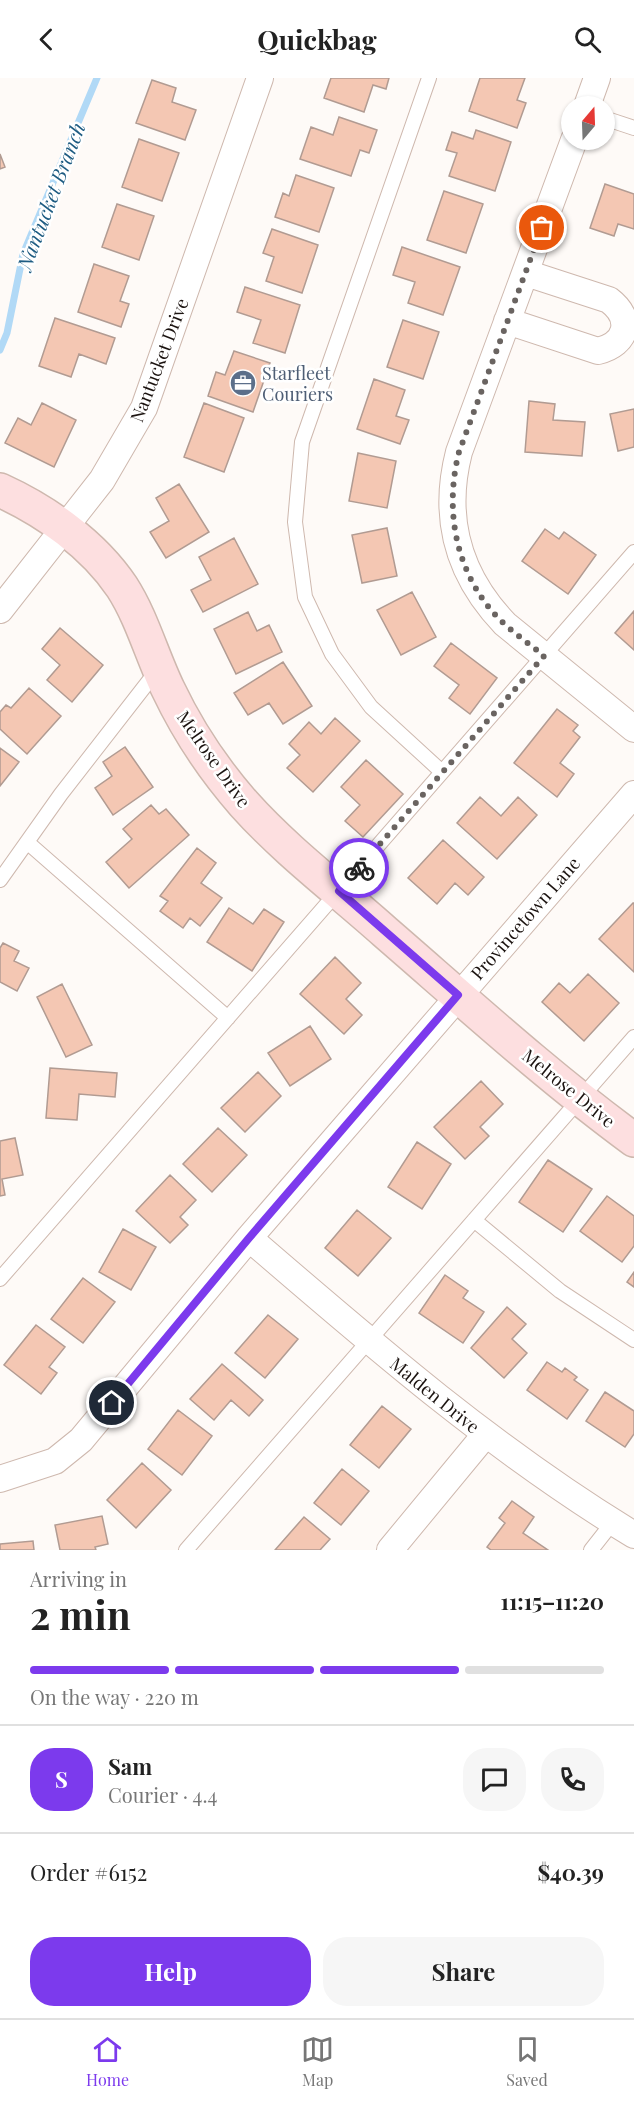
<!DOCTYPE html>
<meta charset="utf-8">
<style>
body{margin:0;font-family:"Playfair Display",serif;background:#f6f6f6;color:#222;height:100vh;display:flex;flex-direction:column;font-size:22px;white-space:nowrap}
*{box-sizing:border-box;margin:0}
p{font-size:20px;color:#767676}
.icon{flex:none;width:33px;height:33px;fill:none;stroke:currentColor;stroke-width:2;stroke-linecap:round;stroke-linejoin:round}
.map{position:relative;height:1472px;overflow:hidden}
.side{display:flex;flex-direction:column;background:#fff;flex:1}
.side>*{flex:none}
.needle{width:39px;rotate:19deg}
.tools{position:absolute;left:561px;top:18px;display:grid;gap:12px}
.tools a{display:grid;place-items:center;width:54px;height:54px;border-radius:50%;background:#fff;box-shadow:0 2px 4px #0004;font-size:30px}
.pin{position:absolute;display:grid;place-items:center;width:51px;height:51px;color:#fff;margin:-26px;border:3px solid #fff;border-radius:50%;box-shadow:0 2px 6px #0007}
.courier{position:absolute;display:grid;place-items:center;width:60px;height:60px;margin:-30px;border:4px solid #7c3aed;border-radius:50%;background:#fff;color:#222;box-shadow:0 2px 8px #0007}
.overview em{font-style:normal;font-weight:700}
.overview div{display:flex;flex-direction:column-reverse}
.overview{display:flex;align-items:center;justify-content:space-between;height:102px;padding:0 30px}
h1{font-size:39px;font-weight:700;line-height:45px}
.bar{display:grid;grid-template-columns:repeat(4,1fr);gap:9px 6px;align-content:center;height:72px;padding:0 30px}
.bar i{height:8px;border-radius:4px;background:#e0e0e0}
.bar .on{background:#7c3aed}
.bar p{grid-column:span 4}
.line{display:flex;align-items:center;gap:15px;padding:0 30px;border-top:2px solid #e0e0e0}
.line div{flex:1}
.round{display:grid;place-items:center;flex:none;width:63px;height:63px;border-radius:24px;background:#f6f6f6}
.action{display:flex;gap:12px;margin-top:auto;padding:12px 30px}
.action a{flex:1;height:69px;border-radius:24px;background:#7c3aed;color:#fff;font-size:24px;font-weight:700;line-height:69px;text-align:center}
.action a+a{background:#f6f6f6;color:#222}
header{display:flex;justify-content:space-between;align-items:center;height:78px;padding:0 30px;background:#fff;font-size:27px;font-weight:700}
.tab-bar{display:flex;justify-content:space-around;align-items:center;height:84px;border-top:2px solid #e0e0e0;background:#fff;font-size:16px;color:#767676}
.tab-bar a{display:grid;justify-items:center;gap:3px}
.tab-bar .on{color:#7c3aed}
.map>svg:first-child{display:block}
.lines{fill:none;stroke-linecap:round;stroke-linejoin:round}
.stream{stroke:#b1d9f6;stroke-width:7}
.building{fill:#f4c7b3;stroke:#b19b92;stroke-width:1.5}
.lane-casing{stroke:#ceb8ae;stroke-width:16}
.street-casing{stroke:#ceb8ae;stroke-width:28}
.secondary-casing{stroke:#ceb8ae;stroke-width:36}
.lane{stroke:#fff;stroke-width:14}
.street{stroke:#fff;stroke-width:26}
.secondary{stroke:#fddfe0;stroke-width:33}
.done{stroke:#6a6461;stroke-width:6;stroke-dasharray:0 10.8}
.route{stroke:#7c3aed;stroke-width:8}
.labels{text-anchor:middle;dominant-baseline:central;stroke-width:5;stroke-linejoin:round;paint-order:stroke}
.street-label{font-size:18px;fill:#1b1310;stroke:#fff}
.service-label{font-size:18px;fill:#4e5e75;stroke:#fff;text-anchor:start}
.water-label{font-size:20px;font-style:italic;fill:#1e5c82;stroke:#fff}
</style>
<header><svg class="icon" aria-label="back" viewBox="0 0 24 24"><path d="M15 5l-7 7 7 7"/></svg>Quickbag<svg class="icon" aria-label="search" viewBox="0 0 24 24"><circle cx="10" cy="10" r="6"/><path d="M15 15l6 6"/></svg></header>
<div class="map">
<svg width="634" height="1472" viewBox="0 0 634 1472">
<rect width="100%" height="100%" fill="#fefaf7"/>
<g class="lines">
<path class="stream" d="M0,272L7,255L23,176L97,0"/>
</g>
<path class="building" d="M331,0H389L386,11L373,7L364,34L324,20Z
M480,0H525L517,22L526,25L517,50L469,33Z
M152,2L176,10L172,24L196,32L185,62L136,45Z
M339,39L377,52L369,75L360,72L351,98L300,81L311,49L333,57Z
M476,52L511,64L495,113L449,98L457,75L446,72L452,54L473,61Z
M139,61L179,75L162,123L122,109Z
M0,76L5,89L0,91Z
M296,97L334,110L319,154L275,139L283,115L289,118Z
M605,106L634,116V151L618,146L614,158L590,150Z
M444,113L483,126L466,175L427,162Z
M117,126L154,138L139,182L102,169Z
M272,151L318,167L302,215L266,203L274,179L263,175Z
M402,169L460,189L443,237L408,225L415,204L393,197Z
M94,186L129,198L120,223L129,226L121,249L78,234Z
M245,209L300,227L285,275L253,265L261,242L237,234Z
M55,240L115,260L106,286L79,276L71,299L39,288Z
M403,242L439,254L423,301L387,289Z
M234,273L270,285L253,334L208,318L216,294L225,297Z
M374,301L405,312L396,338L409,342L400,366L357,351Z
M529,323L555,326L553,342L585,344L582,378L525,374Z
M42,325L76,342L54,389L5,365L18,340L31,347Z
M204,325L244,340L224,394L184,379Z
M634,331V369L618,373L610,336Z
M358,375L396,383L387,430L349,423Z
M179,406L209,454L166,480L150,454L169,443L156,420Z
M387,450L397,498L362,505L352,457Z
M545,451L559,461L564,454L596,477L568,516L522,483Z
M234,460L258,506L203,534L191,512L211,502L199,479Z
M412,514L436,559L401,577L377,532Z
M634,533V572L615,555Z
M248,534L257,553L269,547L282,574L236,596L214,551Z
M60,550L103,587L72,624L47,602L60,587L42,571Z
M451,565L497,600L470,636L449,620L459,607L434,588Z
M283,584L312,628L283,646L269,625L248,637L234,615Z
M29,610L61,638L27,676L0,651V634L6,627L11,630Z
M557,631L578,647L573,653L580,659L560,685L574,696L557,719L514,685Z
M335,640L360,663L313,714L287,690L300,677L289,666L309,644L321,656Z
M125,669L153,709L113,737L95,710L112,698L103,684Z
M0,670L19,684L0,708Z
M366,682L403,716L363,759L345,743L360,727L341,709Z
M480,719L501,738L518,719L537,737L497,781L457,745Z
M151,727L159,736L166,731L189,757L129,810L106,784L132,761L123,751Z
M443,762L484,799L468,817L455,805L437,826L408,800Z
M197,770L216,785L201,805L222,820L200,848L190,840L183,850L160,833L168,823L160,818Z
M633,825H634V894L599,861Z
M229,830L253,846L264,831L284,844L252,893L207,864Z
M3,865L19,873L14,883L29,890L17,913L0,904V870Z
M335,879L361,905L346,921L362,937L344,956L300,916Z
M588,896L619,925L584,963L542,924L559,905L570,915Z
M62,906L92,967L66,979L37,919Z
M310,948L331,981L290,1008L268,975Z
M50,990L117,995L115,1019L79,1016L77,1042L46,1040Z
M258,994L281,1018L245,1054L221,1030Z
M481,1003L503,1026L480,1049L489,1058L465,1081L434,1049Z
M218,1050L247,1077L212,1114L183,1086Z
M15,1060L23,1097L2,1101L5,1117L0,1118V1063Z
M417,1064L451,1086L422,1131L388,1109Z
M548,1082L592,1111L563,1154L519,1124Z
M170,1097L196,1122L180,1139L188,1147L170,1165L136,1133Z
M607,1118L634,1138V1168L622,1184L580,1153Z
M357,1132L391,1160L358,1198L325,1170Z
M123,1151L156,1169L131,1212L99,1194Z
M634,1194V1209L627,1204Z
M445,1197L468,1213L463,1220L484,1234L463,1265L419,1235Z
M83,1200L115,1224L83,1265L51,1241Z
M507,1229L526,1246L512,1261L527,1275L504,1300L471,1270Z
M268,1237L298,1261L265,1300L235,1275Z
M36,1247L65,1269L49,1289L57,1295L41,1316L4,1287Z
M547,1284L562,1294L565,1290L577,1299L574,1302L588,1312L567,1341L527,1312Z
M222,1286L263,1322L249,1338L231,1322L214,1342L190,1321Z
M605,1314L634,1333V1356L625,1369L586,1343Z
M382,1328L411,1351L379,1390L350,1367Z
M178,1332L212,1358L182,1397L148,1371Z
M142,1385L171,1412L136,1450L107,1422Z
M342,1391L369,1413L341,1447L314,1425Z
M512,1423L534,1439L523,1455L548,1472H491L487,1469L505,1445L499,1440Z
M102,1438L108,1466L95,1469L96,1472H60L55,1447Z
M304,1439L330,1461L320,1472H275Z
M33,1463L34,1472H0V1466Z"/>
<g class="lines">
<defs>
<path id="lane" d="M429,0L302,364L295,444L305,519L332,576L371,629L442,694
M604,40L634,50
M27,764L228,940
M0,802L61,716L159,590
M474,1142L560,1213L634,1262
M0,1201L634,474
M186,1472L634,959
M591,1472L613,1444"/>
<path id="street" d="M587,28L597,0
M574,62L459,374C442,440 458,497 505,546L634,651
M507,243L598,273C627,266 634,241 609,222L526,195
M0,532L102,402L144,330L260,0
M249,1160C372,1266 494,1372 634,1457
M0,1401L55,1383L81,1362L249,1160L634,716
M390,1472L485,1357"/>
<path id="secondary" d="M0,412C46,433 93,466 122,509C142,540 152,578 168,611C187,651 215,693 244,726C286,773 338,812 385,854C467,925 547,998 634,1062"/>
</defs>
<use href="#lane" class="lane-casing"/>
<use href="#street" class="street-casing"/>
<use href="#secondary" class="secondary-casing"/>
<use href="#lane" class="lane"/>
<use href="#street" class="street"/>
<use href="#secondary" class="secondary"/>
</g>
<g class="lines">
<path class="done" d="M359,790L544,578C526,563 506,550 491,532C454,487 445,429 459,374L542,150"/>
<path class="route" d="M112,1325L249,1160L458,917L339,813L359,790"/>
</g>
<defs>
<symbol id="office-disc" viewBox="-11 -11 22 22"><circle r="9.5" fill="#5c6f8a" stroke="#fff"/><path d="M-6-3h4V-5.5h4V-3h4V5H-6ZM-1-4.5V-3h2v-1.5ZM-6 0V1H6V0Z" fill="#fff"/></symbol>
</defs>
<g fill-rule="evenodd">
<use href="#office-disc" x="228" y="290" width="30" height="30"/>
</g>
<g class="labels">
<g class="street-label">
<text transform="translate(159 282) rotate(-69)">Nantucket Drive</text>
<text transform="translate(214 681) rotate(55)">Melrose Drive</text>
<text transform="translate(525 840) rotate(-49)">Provincetown Lane</text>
<text transform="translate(569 1010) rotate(39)">Melrose Drive</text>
<text transform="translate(435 1317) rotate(39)">Malden Drive</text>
</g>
<g class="service-label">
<text x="262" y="295">Starfleet<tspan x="262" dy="21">Couriers</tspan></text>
</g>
<g class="water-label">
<text transform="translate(50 118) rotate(-69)">Nantucket Branch</text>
</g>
</g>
</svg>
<div class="tools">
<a><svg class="needle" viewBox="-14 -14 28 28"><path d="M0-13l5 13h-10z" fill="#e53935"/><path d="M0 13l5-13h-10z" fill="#767676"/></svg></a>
</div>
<div class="pin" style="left:542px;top:150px;background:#ea580c"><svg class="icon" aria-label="bag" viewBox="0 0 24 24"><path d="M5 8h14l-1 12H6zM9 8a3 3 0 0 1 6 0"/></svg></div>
<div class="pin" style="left:112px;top:1325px;background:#1f2937"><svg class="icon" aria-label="home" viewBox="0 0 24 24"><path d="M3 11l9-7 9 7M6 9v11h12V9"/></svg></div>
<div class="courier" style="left:359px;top:790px"><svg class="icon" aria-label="bike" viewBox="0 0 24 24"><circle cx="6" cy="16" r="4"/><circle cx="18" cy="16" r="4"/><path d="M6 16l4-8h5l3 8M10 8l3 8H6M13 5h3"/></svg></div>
</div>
<section class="side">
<div class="overview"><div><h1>2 min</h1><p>Arriving in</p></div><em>11:15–11:20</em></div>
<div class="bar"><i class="on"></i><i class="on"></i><i class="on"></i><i></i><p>On the way · 220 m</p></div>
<div class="line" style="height:108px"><b class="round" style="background:#7c3aed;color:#fff">S</b><div><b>Sam</b><p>Courier · 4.4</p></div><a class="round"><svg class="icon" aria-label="chat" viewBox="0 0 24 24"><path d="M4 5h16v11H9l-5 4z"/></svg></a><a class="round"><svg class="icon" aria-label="phone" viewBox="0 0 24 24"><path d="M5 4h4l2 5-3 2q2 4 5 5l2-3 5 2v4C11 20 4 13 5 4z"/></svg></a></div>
<div class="line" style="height:78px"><div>Order #6152</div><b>$40.39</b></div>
<div class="action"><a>Help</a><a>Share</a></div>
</section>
<nav class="tab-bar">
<a class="on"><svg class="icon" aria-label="home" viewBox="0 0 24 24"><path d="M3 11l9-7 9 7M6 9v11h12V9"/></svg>Home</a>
<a><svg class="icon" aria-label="map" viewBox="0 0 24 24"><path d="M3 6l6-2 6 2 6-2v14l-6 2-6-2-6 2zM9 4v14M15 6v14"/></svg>Map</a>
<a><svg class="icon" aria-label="saved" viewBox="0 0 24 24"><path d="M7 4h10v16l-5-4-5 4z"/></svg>Saved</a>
</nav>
